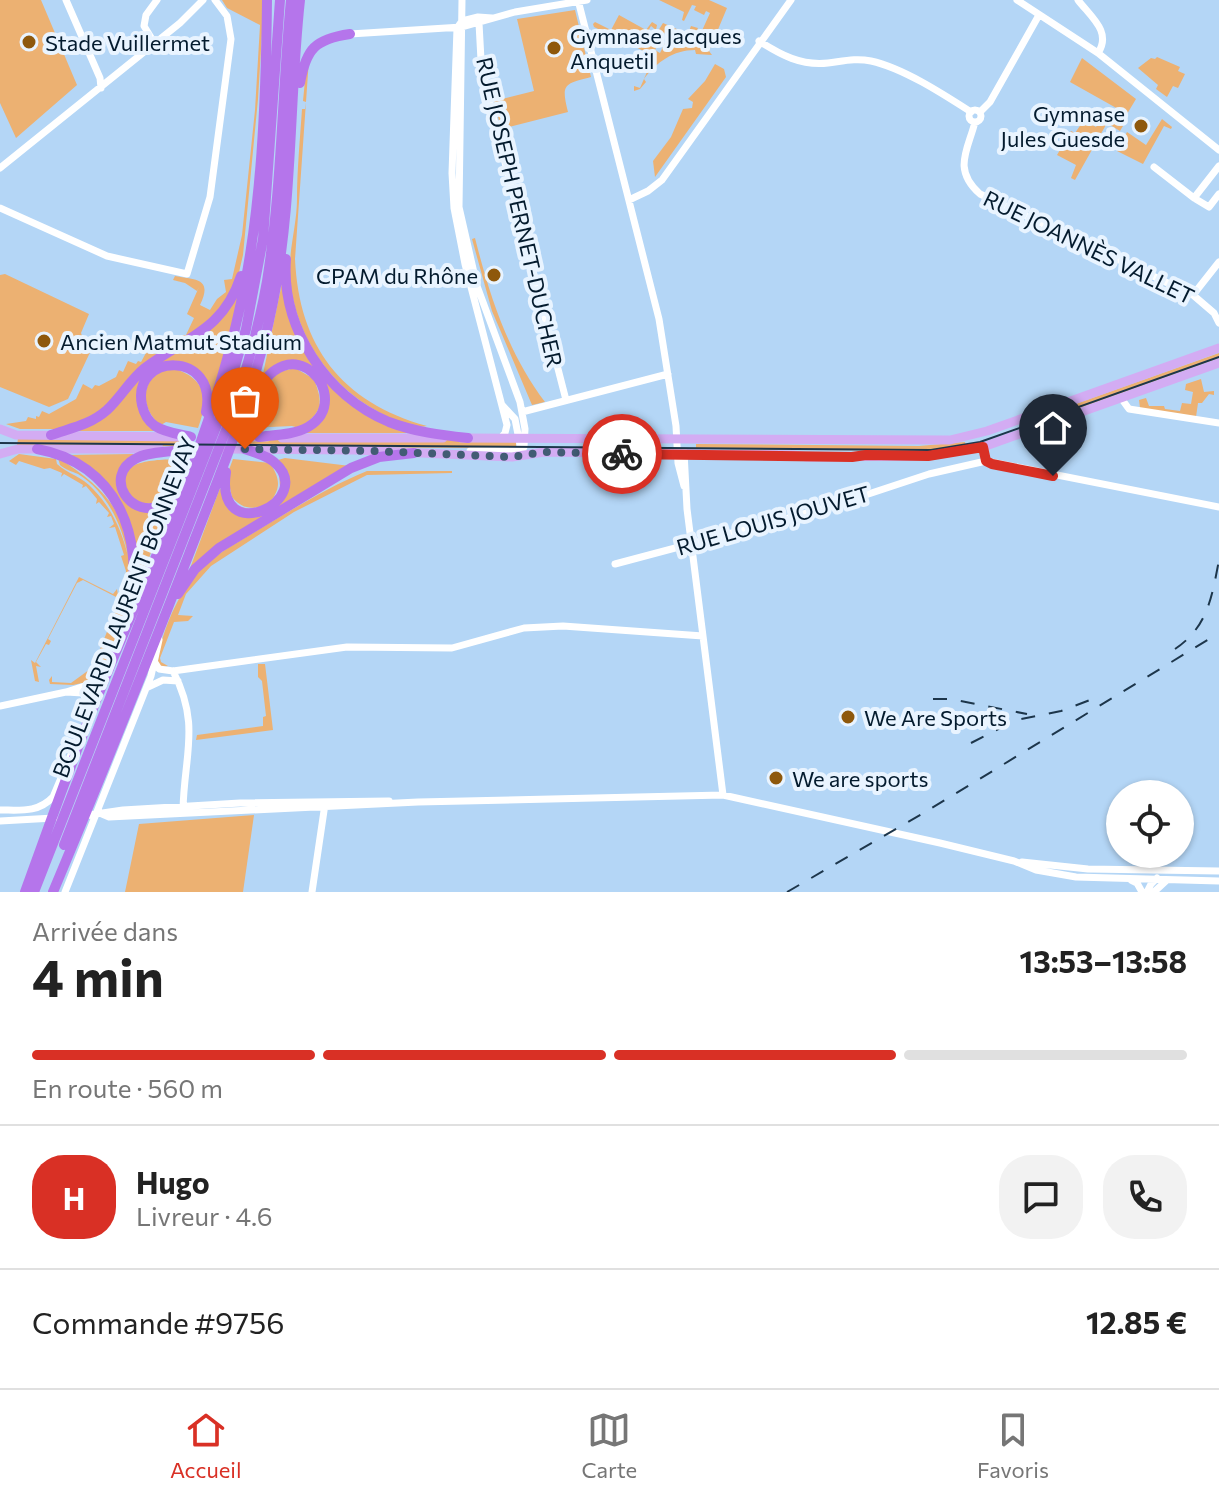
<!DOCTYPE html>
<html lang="fr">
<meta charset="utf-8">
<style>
body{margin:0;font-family:Commissioner,sans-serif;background:#f2f2f2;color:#222;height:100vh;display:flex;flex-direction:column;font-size:30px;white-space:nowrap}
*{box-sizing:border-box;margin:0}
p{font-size:26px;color:#767676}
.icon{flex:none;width:44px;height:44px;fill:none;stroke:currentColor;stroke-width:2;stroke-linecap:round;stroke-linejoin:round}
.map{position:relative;height:892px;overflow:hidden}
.drawer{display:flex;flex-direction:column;background:#fff;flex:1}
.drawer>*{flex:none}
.buttons{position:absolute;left:1106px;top:780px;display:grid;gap:16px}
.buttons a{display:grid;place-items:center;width:88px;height:88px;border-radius:50%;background:#fff;box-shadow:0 2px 6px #0004;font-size:40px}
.pin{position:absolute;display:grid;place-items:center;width:68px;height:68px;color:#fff;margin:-82px -34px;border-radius:50% 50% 50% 0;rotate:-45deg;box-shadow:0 0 8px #0007}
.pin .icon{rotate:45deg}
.courier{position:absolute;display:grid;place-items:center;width:80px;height:80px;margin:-40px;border:6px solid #d93025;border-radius:50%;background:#fff;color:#222;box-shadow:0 2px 10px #0007}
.overview em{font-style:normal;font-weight:700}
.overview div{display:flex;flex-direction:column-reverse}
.overview{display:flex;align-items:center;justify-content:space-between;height:136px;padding:0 32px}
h1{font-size:52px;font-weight:700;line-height:60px}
.bar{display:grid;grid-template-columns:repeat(4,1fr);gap:12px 8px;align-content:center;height:96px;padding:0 32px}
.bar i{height:10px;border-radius:6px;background:#e0e0e0}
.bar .on{background:#d93025}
.bar p{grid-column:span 4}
.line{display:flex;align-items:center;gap:20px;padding:0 32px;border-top:2px solid #e0e0e0}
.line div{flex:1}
.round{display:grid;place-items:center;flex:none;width:84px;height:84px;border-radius:32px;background:#f2f2f2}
.menu{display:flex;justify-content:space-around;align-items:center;height:112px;border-top:2px solid #e0e0e0;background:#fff;font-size:22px;color:#767676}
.menu a{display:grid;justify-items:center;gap:4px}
.menu .on{color:#d93025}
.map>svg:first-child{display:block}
.green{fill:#ecb172}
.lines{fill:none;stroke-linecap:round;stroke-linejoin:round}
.minor{stroke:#fff;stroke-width:7}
.major{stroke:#d3acf3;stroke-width:9}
.highway{stroke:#b575eb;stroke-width:10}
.tram{stroke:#1d364b;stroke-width:2}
.rail{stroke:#1d364b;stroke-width:2;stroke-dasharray:14 14;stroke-linecap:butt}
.done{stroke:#425c74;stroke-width:8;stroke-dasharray:0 14.4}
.route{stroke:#d93025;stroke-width:10}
.poi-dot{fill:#8e580c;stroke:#e9f4ff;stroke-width:3}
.labels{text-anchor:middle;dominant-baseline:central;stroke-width:8;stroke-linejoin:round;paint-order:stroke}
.poi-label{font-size:22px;fill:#041b2e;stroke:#e9f4ff;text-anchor:start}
.street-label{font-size:22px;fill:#041b2e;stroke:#e9f4ff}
</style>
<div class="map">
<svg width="1219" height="892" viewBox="0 0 1219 892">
<rect width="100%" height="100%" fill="#b4d6f6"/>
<path class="green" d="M0,0H41L77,85L16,138L0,103Z
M222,0H264L258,99L243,255L237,281L216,316L95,416L58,429H20L6,424L26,421L28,417L36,419V416L39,417L42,411L49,414L76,399L83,384L92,389L95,385L99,386L116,377L119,370L123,372L128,361L136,364L138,361L141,362L147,351L148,354L150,352L156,354L158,349L162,351L166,343L173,346L177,338L181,339L183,335H186L194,318L187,314L199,287L197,291L185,283L173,280L175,276C196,280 213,278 200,305L210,310L217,299L226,292L224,280L232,279L242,235L255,110L260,25L227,8Z
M659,0H709L727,8L709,51L712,55L696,54L695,50C673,50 657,62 644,79L646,82L640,89L634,91V86L640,88L654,56L594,27L593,24L595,22L611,30L619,15L646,30L652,22L657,25L656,30L651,26L641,43L646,46L648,42L657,46L655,50L660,53L670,33L666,31L664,34L658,31L663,23L688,34L691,26L698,28L696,33L700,35L710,13L706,11L704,15L694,10L696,6L692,5L684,21L682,20L684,12Z
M575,10L591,77C564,84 561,84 568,112L501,129L494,101L534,91L517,19Z
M1157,57L1180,67L1178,71L1185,74L1178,88L1173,86L1167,97L1156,89L1158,85L1138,68L1151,58L1155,59Z
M1082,58L1136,99L1127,114L1070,82Z
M309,59L295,259C299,346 341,402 427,426C410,430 385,416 370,407C325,380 294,330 290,278C288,252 297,225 297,199C297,171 300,139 302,109H305L306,102L303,101L306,70Z
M715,64L724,69L726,77L655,177L653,161L671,137L683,109L692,108L693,102L688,99L705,81Z
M1103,115L1123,126L1120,131L1107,123L1075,180L1071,178L1076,165L1057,155L1071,131L1075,133L1086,117L1088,122L1096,127Z
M1162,119L1172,127L1171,129L1164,126L1143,164L1117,151L1127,132L1146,145Z
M475,238C490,297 508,353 545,402L532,405L492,311L472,239Z
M5,274L89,314L81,333L83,339L94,344L68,399L49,407L0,387V275Z
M283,278L293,324L346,399L415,433H303L314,427L325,383L285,361L263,374Z
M239,292L228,340L212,395L206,379L165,363L139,390L156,431H74L90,424L136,378L191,343Z
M1219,353V358L1038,423L1036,418Z
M295,368L314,379C324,405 322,413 299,428L292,426L246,428L260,391L274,373Z
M176,369C206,380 209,399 198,428L166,422L161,425C145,414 138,388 157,374C162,370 170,370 176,369Z
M1201,379L1204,392L1214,391V395L1209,394L1202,403H1198L1196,417L1140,408L1139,400L1146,398L1149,406H1164L1165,409L1180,411L1182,403L1191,404L1193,392L1185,390L1186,384Z
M18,438L193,440L191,446H17Z
M249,440H491L516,441V448L249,447Z
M965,442L966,447L936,451L696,449V444L919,446Z
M19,454L56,459L57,464C68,474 83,477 93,489C111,507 122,531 128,556C122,524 106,491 78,474C71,471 66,470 60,465L58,458C126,499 144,545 121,622C115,640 109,664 98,680L97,677L95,680L73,685L50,684L49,680L52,676V682L71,683L93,667L120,599L83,580L77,583L48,639L51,641L49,645L46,644L36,662L41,667L36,666L39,682L35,681L31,660L35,663L79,577L113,594L117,589L118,595H123L126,571L121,556L124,555L115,527L109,528L114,524L111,516L107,517L109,513L99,502L96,504L97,499L86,486L82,488L83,485L64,474L61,477L62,473L50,468L44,469L19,461L16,465L9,461Z
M133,454L134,456L120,469L131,507L144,512L167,507L137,592L122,507L66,455Z
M285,458L350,466L276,510L281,501L278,460Z
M186,459L170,493L154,504L139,503C135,499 127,493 125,488C113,456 170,460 186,459Z
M233,459L270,463C281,480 281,489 268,505C252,509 243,510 232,497L227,475Z
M367,471H452V473L367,475L294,512L211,566L186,594L178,615L193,616L188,621L174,622L160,658L161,662L168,666L162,667L158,662C160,636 176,599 193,577C211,556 235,544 258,530C293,509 328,487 367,471Z
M220,488L227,503L267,514L189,571Z
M258,664H265L273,730L196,740L197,735L263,726V717L266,716L262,681L258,677Z
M254,815L243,892H125L139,824Z"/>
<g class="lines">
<path class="minor" d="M66,0L100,78L101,88
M462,0L459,207L477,286L520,402L525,429L524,447L521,450
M578,0L659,319L676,426L678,463L684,486
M1017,0L1098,53L1219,150
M1078,0C1091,17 1112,32 1098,53
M492,18L478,17L462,21L457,28L452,173L454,208L465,264L507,425L505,433L501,438
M479,23L481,60L489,100L566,400
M350,34L462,27L515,12L587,0
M759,41C781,55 801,66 828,63C844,61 856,58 871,61C903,68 943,94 971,112
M155,44L144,26L146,15L157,0
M969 116a6 6 0 1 1 12 0a6 6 0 1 1-12 0Z
M980,112L990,102L1039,15
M975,122C968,150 952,169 980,194L1193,295L1214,313L1219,323
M1154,167L1194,198L1219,166
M0,168L180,23L203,0
M1194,198L1209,207L1219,194
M629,200L648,191L662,180L791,0
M0,208L107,256L187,274L210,197L231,39L227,16L215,0
M1193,295L1219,262
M1121,398L1129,409L1219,423
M502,405L515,419L521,450
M522,412L668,374
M470,451L521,450L525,453
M684,452L687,509L723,795
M615,564L829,507L929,474L986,461L1219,507
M154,661L159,669L173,671L347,647L452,648L524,628L563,626L703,636
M173,671C201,725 184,755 183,810
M148,687L163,680L178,681
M66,692L83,693L91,712
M0,706L66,692L103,680
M0,810C20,810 38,813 53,797L80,733
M102,814L109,817L418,802L723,795L940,843L1014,861L1036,870L1076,877L1219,881
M82,816L123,810L240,803L389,801
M0,821L54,818
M1022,862L1088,869L1219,871
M1131,880L1137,883L1142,892
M65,892L151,676L159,640
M312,892L325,804
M1147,892L1151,884L1157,878
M1154,892L1167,880"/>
<path class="major" d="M0,429L16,435L183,437
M230,437H267
M282,438H443
M461,438L950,440L987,431L1219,348
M223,449L355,450L512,457L544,452L794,455L807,457L928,456L983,447L1219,363
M0,454L18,449H160"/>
<path class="highway" d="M300,83C306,49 315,39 350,34
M286,259C281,328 326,396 389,422C415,432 441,435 468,438
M253,401C288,318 357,398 308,427C294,435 274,435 259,437
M51,435C71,428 90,425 107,410C121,397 130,380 145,368C186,337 223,331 241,276
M191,437C180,434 166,433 155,426C148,421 144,414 142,405C131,352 219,350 206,412
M37,449C116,463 146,537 129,609
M226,472C214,550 319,500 274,462C266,455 255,453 245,449
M178,482L165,504C130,522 103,476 135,459C148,451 169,453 184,449
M178,594L195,569L219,548L351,468L379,457L414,453
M64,845L231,417C246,372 259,327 267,281C282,188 282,93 291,0
M25,892C52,818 78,743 108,671C157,553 213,432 240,307C262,211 266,98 267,0
M34,892L220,417L246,329L263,239L280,0
M53,892C100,780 145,667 189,554C221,471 256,390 273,302C293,202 289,101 300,0"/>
<path class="tram" d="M0,443L931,450L980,442L1219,357"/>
<path class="rail" d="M1175,649C1208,627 1212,596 1219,560
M933,699H950L1027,714
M971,743L1016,720L1061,711L1090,700
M787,892L922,814L1219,633"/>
</g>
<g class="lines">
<path class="done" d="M245,449L373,451L512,457L544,452L622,454"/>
<path class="route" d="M622,454L852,457L866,455L928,456L983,447L986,461L992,464L1053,476"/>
</g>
<g class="poi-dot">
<circle cx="29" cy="42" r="8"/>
<circle cx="554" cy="48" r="8"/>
<circle cx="1141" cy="126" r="8"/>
<circle cx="494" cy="275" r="8"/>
<circle cx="44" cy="341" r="8"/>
<circle cx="848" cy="717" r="8"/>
<circle cx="776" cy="778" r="8"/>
</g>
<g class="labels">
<g class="poi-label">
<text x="570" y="35">Gymnase Jacques<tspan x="570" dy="25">Anquetil</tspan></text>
<text x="45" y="42">Stade Vuillermet</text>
<text x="1125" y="113" text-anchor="end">Gymnase<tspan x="1125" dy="25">Jules Guesde</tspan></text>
<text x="478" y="275" text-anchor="end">CPAM du Rhône</text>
<text x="60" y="341">Ancien Matmut Stadium</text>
<text x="864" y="717">We Are Sports</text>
<text x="792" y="778">We are sports</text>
</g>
<g class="street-label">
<text transform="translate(520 212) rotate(77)">RUE JOSEPH PERNET-DUCHER</text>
<text transform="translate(1089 247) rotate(26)">RUE JOANNÈS VALLET</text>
<text transform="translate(773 520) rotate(-16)">RUE LOUIS JOUVET</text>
<text transform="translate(124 607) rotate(-69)">BOULEVARD LAURENT BONNEVAY</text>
</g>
</g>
</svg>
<div class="buttons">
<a><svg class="icon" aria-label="locate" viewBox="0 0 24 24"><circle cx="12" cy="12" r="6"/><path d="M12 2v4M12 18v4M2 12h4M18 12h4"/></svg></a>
</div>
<div class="pin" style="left:245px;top:449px;background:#ea580c"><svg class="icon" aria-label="bag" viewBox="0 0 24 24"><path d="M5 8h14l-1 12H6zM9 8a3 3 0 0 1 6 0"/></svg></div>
<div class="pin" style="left:1053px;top:476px;background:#1f2937"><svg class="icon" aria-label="home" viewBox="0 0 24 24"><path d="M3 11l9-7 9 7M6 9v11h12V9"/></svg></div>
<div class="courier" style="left:622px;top:454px"><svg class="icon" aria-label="bike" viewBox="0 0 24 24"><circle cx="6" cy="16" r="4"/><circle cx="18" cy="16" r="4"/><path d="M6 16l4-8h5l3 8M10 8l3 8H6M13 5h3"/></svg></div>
</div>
<section class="drawer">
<div class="overview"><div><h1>4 min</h1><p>Arrivée dans</p></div><em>13:53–13:58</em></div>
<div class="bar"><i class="on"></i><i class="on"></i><i class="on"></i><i></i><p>En route · 560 m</p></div>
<div class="line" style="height:144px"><b class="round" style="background:#d93025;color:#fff">H</b><div><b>Hugo</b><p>Livreur · 4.6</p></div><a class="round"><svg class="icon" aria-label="chat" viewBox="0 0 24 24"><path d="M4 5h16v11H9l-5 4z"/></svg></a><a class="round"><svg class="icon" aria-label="phone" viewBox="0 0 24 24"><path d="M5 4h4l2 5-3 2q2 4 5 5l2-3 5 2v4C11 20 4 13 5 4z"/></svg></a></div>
<div class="line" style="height:104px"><div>Commande #9756</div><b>12.85 €</b></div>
</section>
<nav class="menu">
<a class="on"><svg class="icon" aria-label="home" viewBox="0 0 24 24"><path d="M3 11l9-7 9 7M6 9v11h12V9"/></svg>Accueil</a>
<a><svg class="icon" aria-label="map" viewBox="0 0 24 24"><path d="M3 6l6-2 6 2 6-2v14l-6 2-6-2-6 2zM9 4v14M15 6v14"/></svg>Carte</a>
<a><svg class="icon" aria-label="saved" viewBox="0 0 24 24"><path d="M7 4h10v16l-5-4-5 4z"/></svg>Favoris</a>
</nav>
